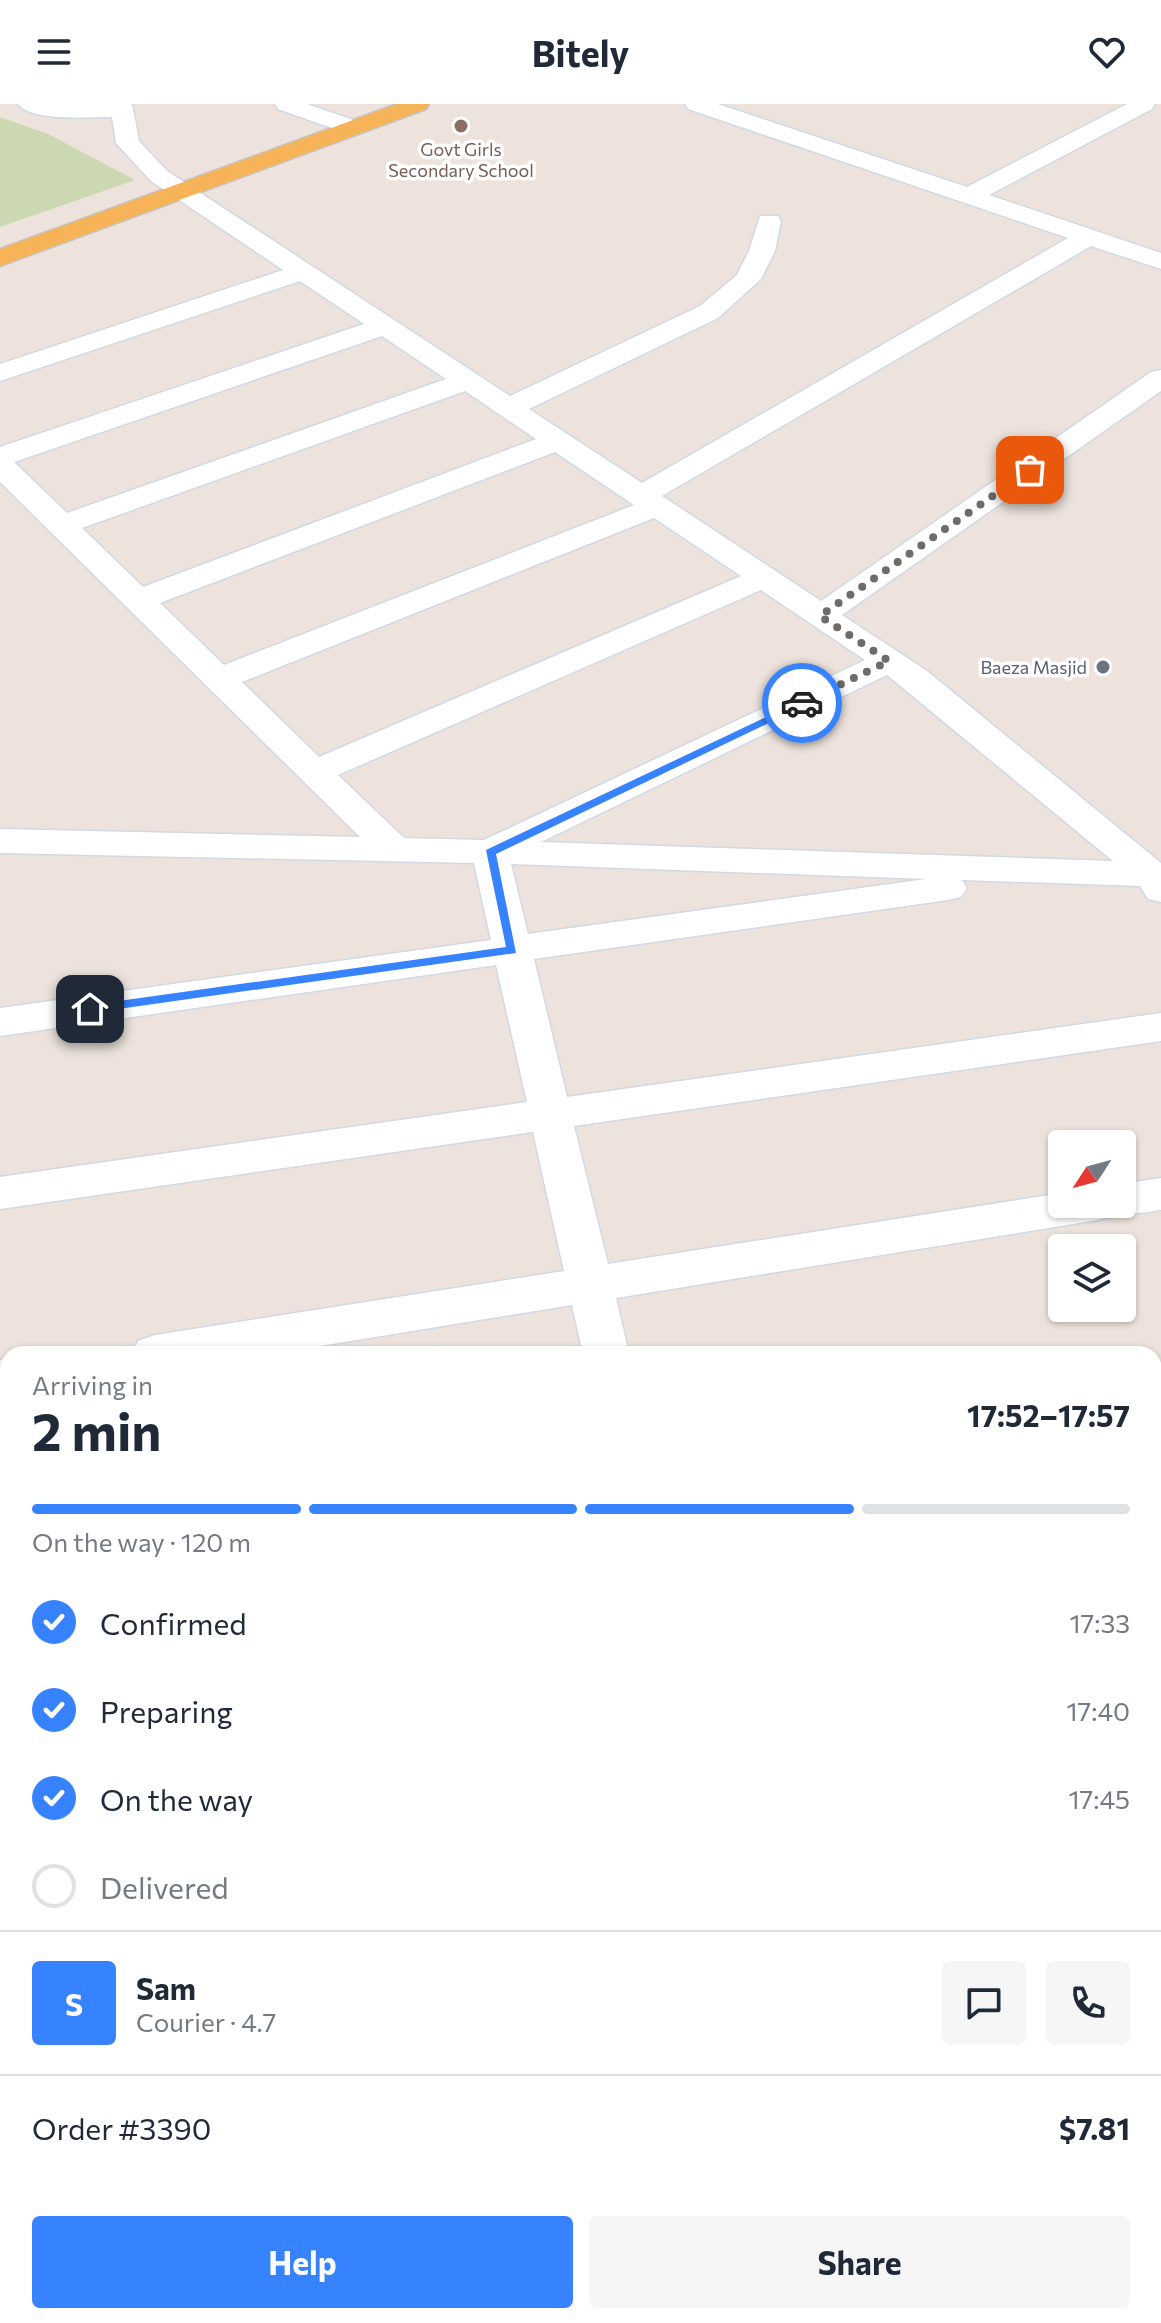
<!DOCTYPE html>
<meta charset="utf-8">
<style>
body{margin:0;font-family:Commissioner,sans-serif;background:#f6f6f7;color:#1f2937;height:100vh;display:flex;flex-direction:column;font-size:30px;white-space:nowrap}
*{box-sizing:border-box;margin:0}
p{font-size:26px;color:#747a83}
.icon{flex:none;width:44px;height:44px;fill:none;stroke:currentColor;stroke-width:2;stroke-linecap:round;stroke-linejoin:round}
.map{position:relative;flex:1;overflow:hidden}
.drawer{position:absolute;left:0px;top:1242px;width:1162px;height:978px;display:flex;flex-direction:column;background:#fff;border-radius:24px 24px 0 0;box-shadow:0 2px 6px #0004}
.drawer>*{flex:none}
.needle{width:52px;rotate:234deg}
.fabs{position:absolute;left:1048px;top:1026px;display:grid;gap:16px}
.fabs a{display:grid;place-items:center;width:88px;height:88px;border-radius:8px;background:#fff;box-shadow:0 2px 6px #0004;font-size:40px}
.pin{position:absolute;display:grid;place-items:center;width:68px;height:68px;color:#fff;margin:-34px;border-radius:16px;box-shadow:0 4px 12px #0006}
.courier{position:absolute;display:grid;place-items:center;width:80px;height:80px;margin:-40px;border:6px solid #3783ff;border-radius:50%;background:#fff;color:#222;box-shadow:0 2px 10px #0007}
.head em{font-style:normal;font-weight:700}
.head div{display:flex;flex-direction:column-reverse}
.head{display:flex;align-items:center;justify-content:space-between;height:136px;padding:0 32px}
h1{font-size:52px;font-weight:700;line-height:60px}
.bar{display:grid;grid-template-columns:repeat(4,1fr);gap:12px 8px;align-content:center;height:96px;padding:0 32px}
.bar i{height:10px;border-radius:6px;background:#e0e1e3}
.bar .active{background:#3783ff}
.bar p{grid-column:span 4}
.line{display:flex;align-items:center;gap:20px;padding:0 32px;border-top:2px solid #e0e1e3}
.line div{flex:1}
.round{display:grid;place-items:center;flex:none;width:84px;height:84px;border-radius:8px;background:#f6f6f7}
ol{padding:0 32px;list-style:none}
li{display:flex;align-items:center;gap:24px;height:88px}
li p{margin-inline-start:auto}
li .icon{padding:8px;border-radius:50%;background:#3783ff;color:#fff;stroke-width:4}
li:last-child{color:#747a83}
li i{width:44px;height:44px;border:4px solid #e0e1e3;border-radius:50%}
.button{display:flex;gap:16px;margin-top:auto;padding:16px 32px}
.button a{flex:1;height:92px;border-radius:8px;background:#3783ff;color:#fff;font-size:32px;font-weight:700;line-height:92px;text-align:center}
.button a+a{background:#f6f6f7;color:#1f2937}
header{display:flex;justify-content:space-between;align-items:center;height:104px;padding:0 32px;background:#fff;font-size:36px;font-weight:700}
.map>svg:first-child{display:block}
.cemetery{fill:#ccd8b2}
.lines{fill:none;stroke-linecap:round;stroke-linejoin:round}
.minor-casing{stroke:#d1d9e4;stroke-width:3}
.major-casing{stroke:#c4c4c4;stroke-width:3}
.minor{fill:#fff;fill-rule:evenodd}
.major{fill:#f7b357;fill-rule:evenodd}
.route{fill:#3783ff}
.done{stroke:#6f6b69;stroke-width:8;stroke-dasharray:0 14.4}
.education-dot{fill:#8d6e63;stroke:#fff;stroke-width:3}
.worship-dot{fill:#6b7280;stroke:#fff;stroke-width:3}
.labels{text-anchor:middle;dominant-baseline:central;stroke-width:7;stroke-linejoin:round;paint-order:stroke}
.far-education-label{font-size:18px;fill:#785e54;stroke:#fff}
.far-worship-label{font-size:18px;fill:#5b616d;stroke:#fff;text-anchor:end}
</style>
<header><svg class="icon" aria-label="menu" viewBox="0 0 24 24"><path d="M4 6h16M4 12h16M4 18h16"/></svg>Bitely<svg class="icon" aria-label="heart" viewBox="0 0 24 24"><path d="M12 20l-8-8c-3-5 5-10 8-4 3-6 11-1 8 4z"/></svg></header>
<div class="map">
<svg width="1161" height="2219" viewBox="0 0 1161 2219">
<rect width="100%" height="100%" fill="#ede3dc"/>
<path class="cemetery" d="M0,13L48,30L135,76L0,123Z"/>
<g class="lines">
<defs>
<path id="minor" d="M18,0H132L139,37L167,67L510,292L700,202L737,171L749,147L760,112H778L781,117L775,147L761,175L718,214L529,305L642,379L1068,134L688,5L685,0H718L967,83L1127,0H1155L1152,5L989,91L1161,149V165L1091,142L662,392L821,497L1151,268L1161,266V287L842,511L927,567L1161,759V798L1148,795L1140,782L962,776L967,784L961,793L948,796L534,855L567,993L1161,909V937L574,1022L608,1160L1062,1089V1100H1122V1080L1161,1074V1106C1139,1110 1118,1110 1098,1116L616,1194L629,1250H583L572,1201L271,1250H132L138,1237L155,1231L564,1167L533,1028L0,1105V1073L527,998L496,861L0,932V904L491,836L474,759L0,749V725L360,733L0,378V343L364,220L300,177L0,277V260L283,166L151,77L116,39L112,13C89,13 32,18 18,0ZM382,232L446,275L67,409L14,358ZM465,287L536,335L143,483L82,424ZM555,348L634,401L224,561L160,499ZM654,414L741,472L319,653L242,578ZM761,486L865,556L484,736L404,734L338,671ZM887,571L1113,757L541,738ZM511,760L926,775L528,830Z
M275,0H307L362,19L365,24L362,29H346L278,5Z
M8,1255V1293L0,1294V1256Z
M1161,1278V1316L1154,1319V1279Z
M8,1471V1517L0,1518V1472Z
M1161,1567V1615L1154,1616V1568Z
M8,1794V1852L0,1853V1795Z
M1161,1933V1993L1154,1994V1934Z
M8,2185V2212H68L65,2219H0V2188Z
M795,2212H861L863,2219H797Z"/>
<path id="major" d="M397,0H429L426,5L0,162V145Z"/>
</defs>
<use href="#minor" class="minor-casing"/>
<use href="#major" class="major-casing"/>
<use href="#minor" class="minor"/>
<use href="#major" class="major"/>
</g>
<path class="route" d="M802,596L807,599L806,601L496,750L516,849L90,909L84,905L90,901L506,843L486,746Z"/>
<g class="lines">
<path class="done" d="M802,599L889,557L820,512L1030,366"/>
</g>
<circle class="education-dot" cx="461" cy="22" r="8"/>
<circle class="worship-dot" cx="1103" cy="563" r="8"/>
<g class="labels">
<g class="far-education-label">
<text x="461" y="45">Govt Girls<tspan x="461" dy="21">Secondary School</tspan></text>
</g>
<g class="far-worship-label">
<text x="1087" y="563">Baeza Masjid</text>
</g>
</g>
</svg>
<div class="fabs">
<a><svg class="needle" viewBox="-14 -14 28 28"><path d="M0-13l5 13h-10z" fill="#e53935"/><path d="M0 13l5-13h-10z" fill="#747a83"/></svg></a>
<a><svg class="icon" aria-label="layers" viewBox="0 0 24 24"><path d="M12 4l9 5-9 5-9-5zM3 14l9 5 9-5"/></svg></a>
</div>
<div class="pin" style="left:1030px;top:366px;background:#ea580c"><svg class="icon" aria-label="bag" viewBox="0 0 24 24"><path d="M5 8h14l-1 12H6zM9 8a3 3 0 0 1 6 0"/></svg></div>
<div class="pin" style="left:90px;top:905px;background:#1f2937"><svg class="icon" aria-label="home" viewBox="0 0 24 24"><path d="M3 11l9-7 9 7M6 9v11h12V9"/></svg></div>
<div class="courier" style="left:802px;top:599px"><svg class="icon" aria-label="car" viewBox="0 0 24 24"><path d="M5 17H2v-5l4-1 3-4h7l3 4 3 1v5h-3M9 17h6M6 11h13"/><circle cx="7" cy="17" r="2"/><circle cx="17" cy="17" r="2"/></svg></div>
<section class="drawer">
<div class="head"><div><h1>2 min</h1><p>Arriving in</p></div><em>17:52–17:57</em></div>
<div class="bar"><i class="active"></i><i class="active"></i><i class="active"></i><i></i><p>On the way · 120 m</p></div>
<ol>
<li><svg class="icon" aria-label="check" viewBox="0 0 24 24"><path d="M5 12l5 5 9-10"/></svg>Confirmed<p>17:33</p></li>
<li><svg class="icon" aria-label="check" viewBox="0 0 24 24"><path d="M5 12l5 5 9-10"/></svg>Preparing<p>17:40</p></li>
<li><svg class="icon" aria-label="check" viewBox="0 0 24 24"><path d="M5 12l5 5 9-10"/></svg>On the way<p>17:45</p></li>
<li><i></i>Delivered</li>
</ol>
<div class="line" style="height:144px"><b class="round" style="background:#3783ff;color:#fff">S</b><div><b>Sam</b><p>Courier · 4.7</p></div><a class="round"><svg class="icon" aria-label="chat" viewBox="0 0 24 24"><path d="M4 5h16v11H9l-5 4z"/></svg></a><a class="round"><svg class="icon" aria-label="phone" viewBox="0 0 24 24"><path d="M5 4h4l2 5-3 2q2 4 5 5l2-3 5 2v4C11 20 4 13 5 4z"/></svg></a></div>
<div class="line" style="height:104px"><div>Order #3390</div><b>$7.81</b></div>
<div class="button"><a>Help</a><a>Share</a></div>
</section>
</div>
